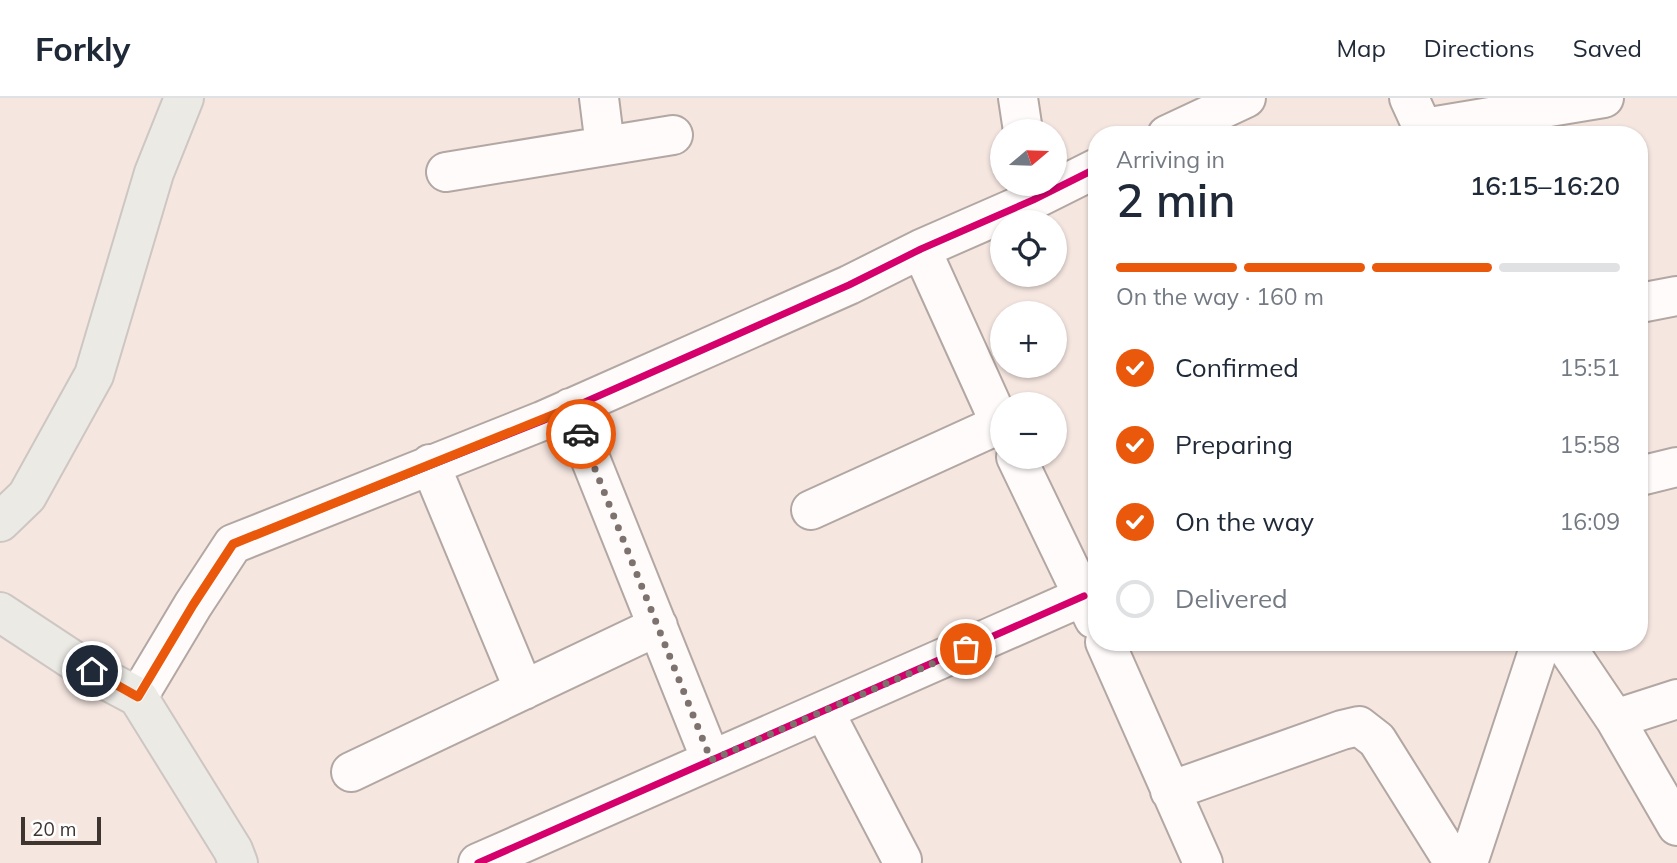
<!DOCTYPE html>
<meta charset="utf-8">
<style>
body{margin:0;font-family:Mulish,sans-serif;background:#f6f6f7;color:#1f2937;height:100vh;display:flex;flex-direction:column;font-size:26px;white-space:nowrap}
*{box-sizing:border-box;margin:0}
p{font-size:23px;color:#747a83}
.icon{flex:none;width:38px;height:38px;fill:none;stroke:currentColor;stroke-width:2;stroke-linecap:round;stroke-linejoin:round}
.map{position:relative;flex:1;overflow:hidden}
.panel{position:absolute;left:1088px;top:28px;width:560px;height:525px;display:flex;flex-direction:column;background:#fff;border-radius:28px;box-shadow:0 2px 5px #0004}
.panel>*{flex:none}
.needle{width:46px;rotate:71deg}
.fabs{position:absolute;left:990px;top:21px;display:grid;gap:14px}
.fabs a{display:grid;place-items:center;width:77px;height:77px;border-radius:50%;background:#fff;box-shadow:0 2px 5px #0004;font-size:35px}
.scale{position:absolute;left:21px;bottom:18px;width:80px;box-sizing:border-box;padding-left:7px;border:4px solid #3e3430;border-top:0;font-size:19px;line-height:24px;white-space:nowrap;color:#3e3430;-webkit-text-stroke:5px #fff;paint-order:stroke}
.pin{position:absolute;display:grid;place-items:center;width:60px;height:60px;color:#fff;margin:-30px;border:4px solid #fff;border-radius:50%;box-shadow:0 2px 7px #0007}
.courier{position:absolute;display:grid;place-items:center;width:70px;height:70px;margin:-35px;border:5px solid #ea580c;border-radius:50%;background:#fff;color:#222;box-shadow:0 2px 9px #0007}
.headline em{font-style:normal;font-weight:600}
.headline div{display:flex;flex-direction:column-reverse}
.headline{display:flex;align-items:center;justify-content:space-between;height:119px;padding:0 28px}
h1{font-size:46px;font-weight:600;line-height:52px}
.bar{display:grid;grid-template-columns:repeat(4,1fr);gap:10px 7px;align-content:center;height:84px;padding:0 28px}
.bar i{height:9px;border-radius:5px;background:#e0e1e3}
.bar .on{background:#ea580c}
.bar p{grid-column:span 4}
ol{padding:0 28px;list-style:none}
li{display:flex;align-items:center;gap:21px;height:77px}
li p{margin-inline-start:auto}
li .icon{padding:7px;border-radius:50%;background:#ea580c;color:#fff;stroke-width:4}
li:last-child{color:#747a83}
li i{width:38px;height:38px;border:4px solid #e0e1e3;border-radius:50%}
header{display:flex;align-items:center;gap:42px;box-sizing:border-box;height:98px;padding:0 35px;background:#fff;border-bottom:2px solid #e0e1e3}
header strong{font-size:33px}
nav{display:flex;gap:38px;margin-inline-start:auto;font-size:24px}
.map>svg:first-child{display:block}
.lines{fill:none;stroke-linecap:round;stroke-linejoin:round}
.minor-casing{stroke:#b2a7a2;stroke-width:42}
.major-casing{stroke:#cdc6c3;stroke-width:42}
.minor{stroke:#fefbfa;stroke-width:38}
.major{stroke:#eceae5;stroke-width:38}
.cycleway-casing{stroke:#fff;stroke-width:11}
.cycleway{stroke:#d6006c;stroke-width:7}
.done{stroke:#7e726e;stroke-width:7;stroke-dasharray:0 12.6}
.route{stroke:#ea580c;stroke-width:9}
</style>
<header>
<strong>Forkly</strong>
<nav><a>Map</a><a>Directions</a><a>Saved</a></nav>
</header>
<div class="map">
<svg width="1677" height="765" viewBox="0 0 1677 765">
<rect width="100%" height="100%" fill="#f5e6e0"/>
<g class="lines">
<defs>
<path id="minor" d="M599,0L605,48
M1018,0L1023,33
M1409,0L1426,37
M1424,30L1604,0
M1167,37L1246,0
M446,74L673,37
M921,151L1003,332
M1640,205L1677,198
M570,310L711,662
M1016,359L1094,521
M430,366L524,592
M1640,378L1677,369
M811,412L1000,326
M1105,544L1203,765
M1563,544L1615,621L1677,601
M138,599L193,507L233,446L542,323L849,187L921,151L1033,102L1097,70
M824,613L902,762
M1615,621L1677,728
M351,674L658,528
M1170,693L1342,632L1359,628L1377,642L1454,765
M478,765L1084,498
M1468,765L1541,544"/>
<path id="major" d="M0,424L27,398L94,277L154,75L184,0
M0,514L91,574L138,599L233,752L238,765"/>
</defs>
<use href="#minor" class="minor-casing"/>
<use href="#major" class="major-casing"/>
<use href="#minor" class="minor"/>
<use href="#major" class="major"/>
<defs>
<path id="cycleway" d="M138,599L193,507L233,446L542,323L849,187L921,151L1033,102L1097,70
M478,765L1084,498"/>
</defs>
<use href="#cycleway" class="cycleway-casing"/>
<use href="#cycleway" class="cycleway"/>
</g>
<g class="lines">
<path class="done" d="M581,336L711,662L966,551"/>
<path class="route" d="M92,573L138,599L193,507L233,446L570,310L581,336"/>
</g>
</svg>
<div class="fabs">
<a><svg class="needle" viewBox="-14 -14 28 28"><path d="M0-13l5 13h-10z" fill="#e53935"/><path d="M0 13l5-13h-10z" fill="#747a83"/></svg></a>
<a><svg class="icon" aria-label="locate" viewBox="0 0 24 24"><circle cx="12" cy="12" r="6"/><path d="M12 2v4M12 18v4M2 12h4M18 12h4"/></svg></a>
<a>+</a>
<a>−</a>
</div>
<div class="scale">20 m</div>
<div class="pin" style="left:966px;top:551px;background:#ea580c"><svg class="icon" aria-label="bag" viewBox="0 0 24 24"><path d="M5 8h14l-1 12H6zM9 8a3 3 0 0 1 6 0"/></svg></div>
<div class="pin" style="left:92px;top:573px;background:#1f2937"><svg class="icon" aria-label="home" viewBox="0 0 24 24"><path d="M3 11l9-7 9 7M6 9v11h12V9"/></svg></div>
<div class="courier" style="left:581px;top:336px"><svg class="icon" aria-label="car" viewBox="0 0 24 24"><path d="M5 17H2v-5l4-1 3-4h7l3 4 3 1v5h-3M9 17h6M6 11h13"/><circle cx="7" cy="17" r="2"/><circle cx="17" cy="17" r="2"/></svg></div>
<section class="panel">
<div class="headline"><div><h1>2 min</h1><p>Arriving in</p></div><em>16:15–16:20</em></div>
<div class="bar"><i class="on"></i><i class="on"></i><i class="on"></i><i></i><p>On the way · 160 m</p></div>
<ol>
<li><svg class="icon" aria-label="check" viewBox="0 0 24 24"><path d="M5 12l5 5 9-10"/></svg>Confirmed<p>15:51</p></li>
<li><svg class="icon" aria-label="check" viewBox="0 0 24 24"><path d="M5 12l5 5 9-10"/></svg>Preparing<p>15:58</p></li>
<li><svg class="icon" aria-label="check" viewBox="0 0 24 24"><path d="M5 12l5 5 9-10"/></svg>On the way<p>16:09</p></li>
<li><i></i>Delivered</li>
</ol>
</section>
</div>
